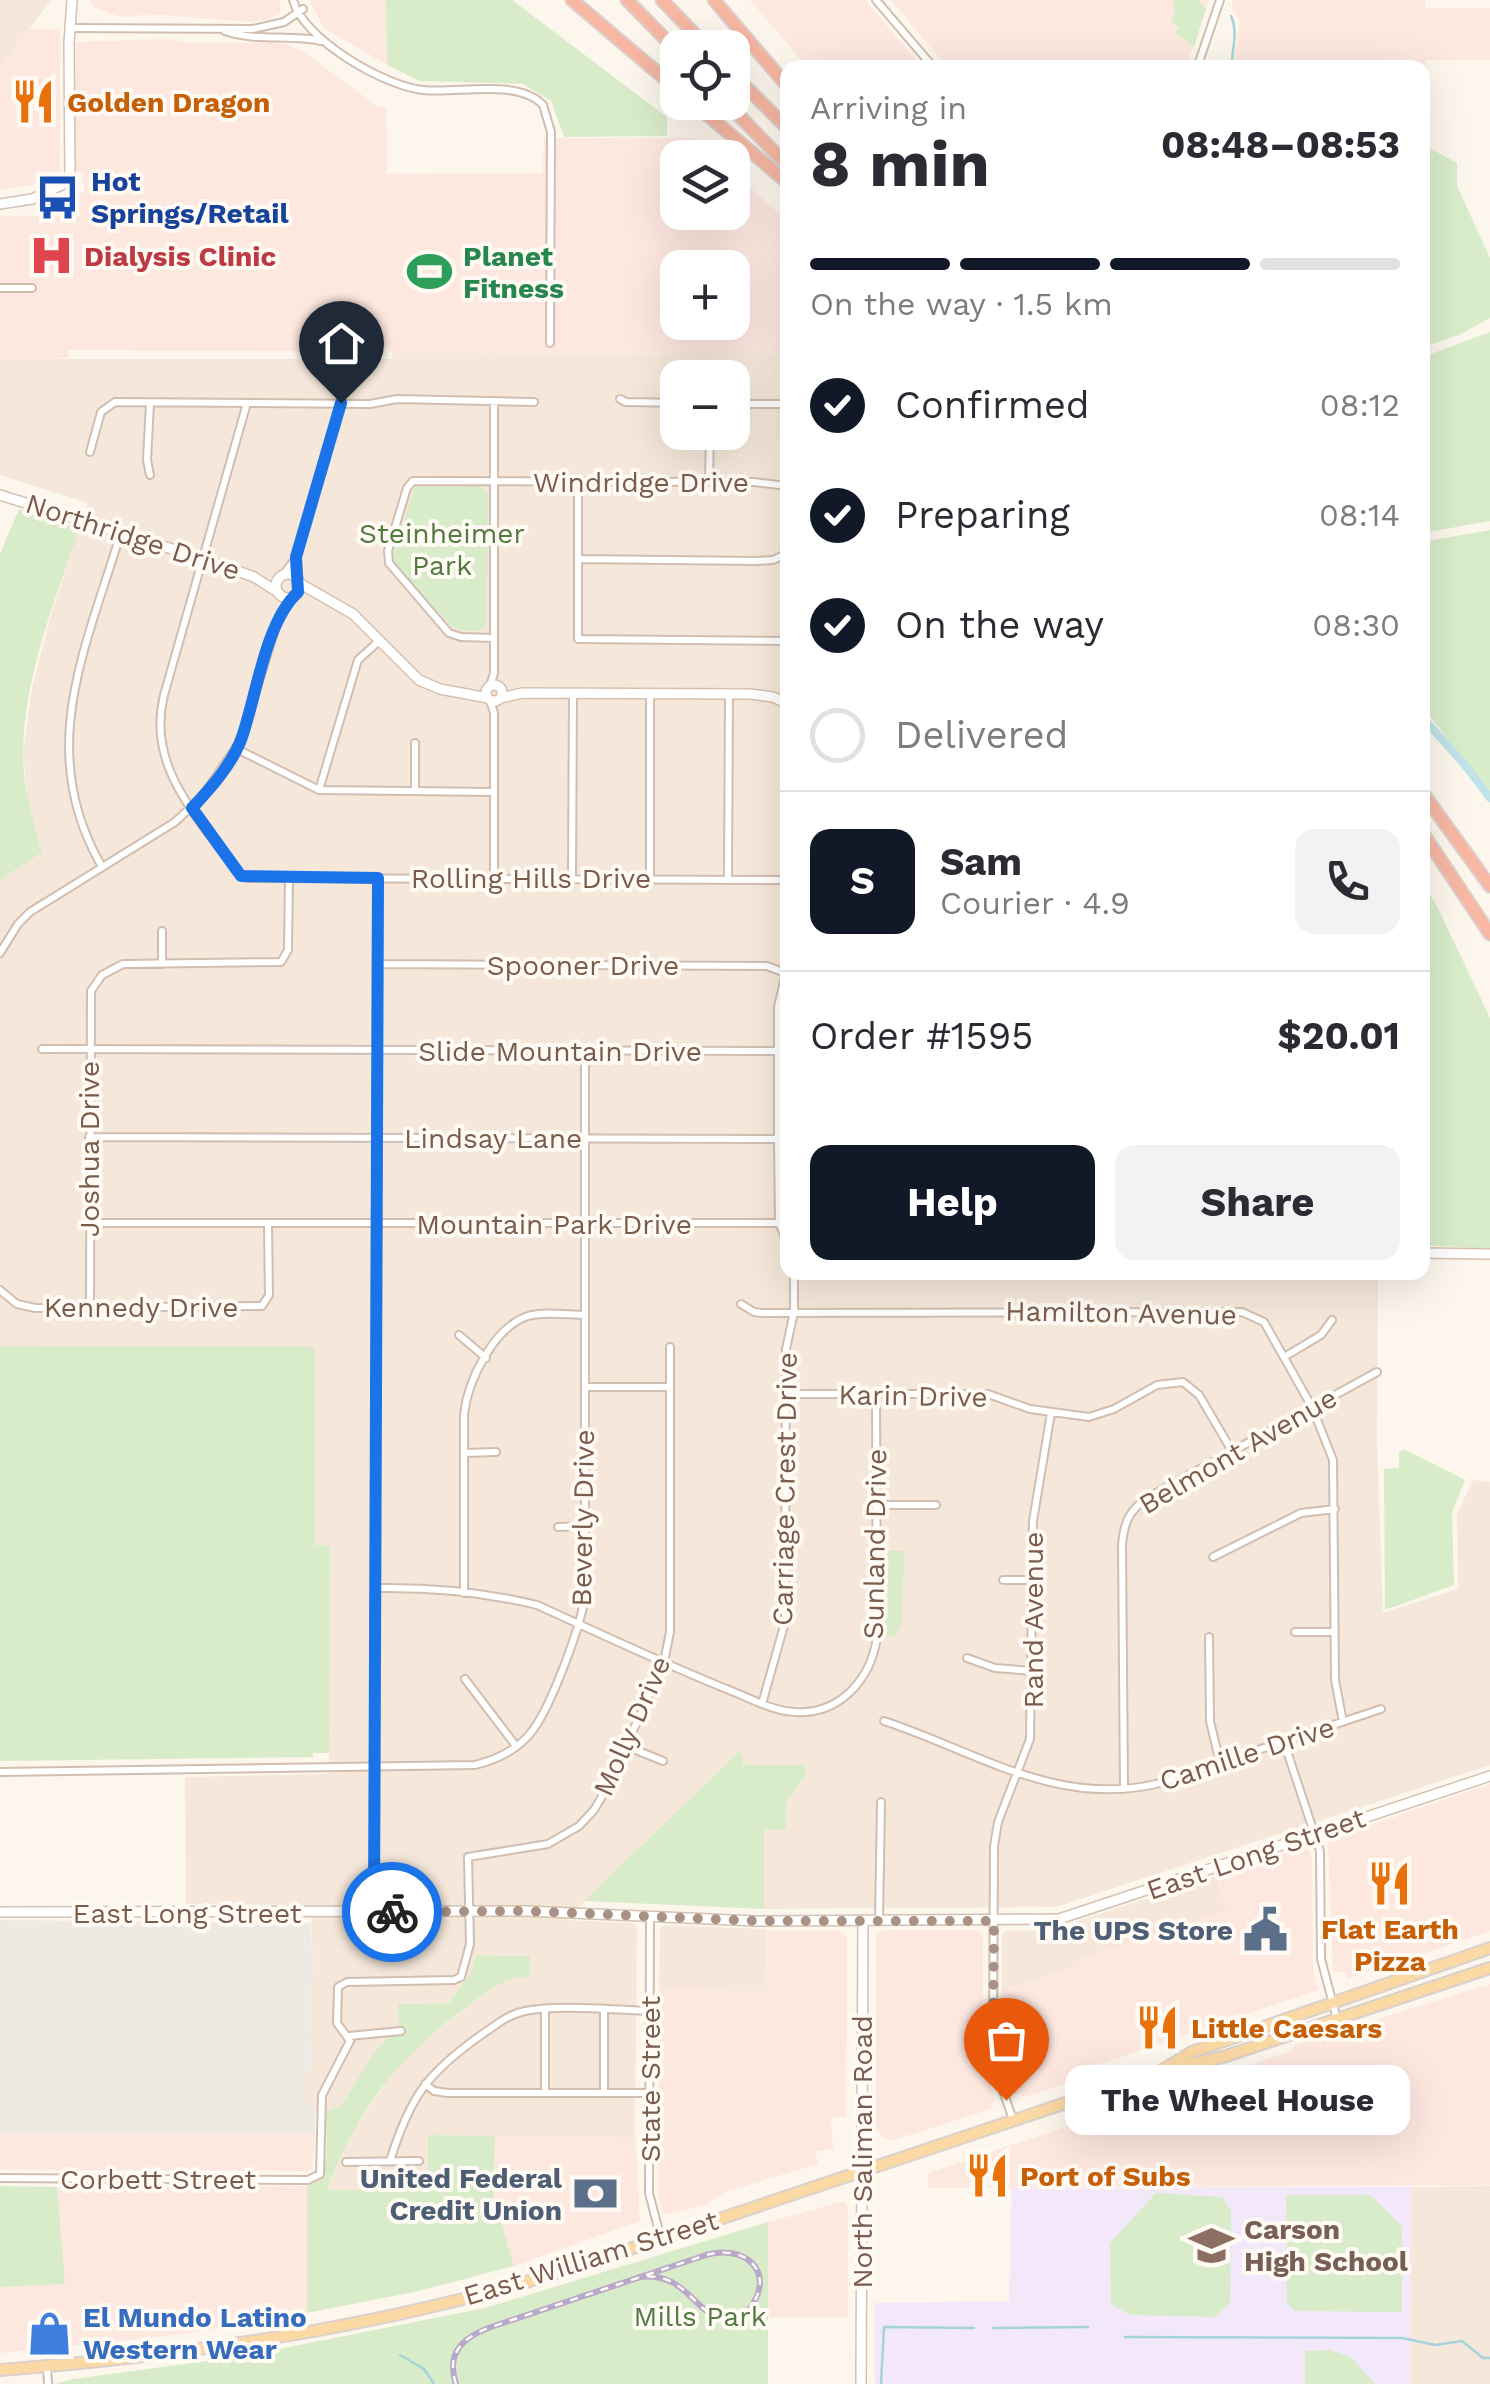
<!DOCTYPE html>
<meta charset="utf-8">
<style>
body{margin:0;font-family:"Work Sans",sans-serif;background:#f2f2f3;color:#2b2b33;height:100vh;display:flex;flex-direction:column;font-size:38px;white-space:nowrap}
*{box-sizing:border-box;margin:0}
p{font-size:32px;color:#7c7c81}
.icon{flex:none;width:55px;height:55px;fill:none;stroke:currentColor;stroke-width:2;stroke-linecap:round;stroke-linejoin:round}
.map{position:relative;flex:1;overflow:hidden}
.sheet{position:absolute;left:780px;top:60px;width:650px;height:1220px;display:flex;flex-direction:column;background:#fff;border-radius:20px;box-shadow:0 10px 40px #0002}
.sheet>*{flex:none}
.tools{position:absolute;left:660px;top:30px;display:grid;gap:20px}
.tools a{display:grid;place-items:center;width:90px;height:90px;border-radius:20px;background:#fff;box-shadow:0 10px 40px #0002;font-size:50px}
.pin{position:absolute;display:grid;place-items:center;width:85px;height:85px;color:#fff;margin:-102px -42px;border-radius:50% 50% 50% 0;rotate:-45deg;box-shadow:0 0 10px #0007}
.pin .icon{rotate:45deg}
.courier{position:absolute;display:grid;place-items:center;width:100px;height:100px;margin:-50px;border:8px solid #1a73e8;border-radius:50%;background:#fff;color:#222;box-shadow:0 2px 12px #0007}
.bubble{position:absolute;height:70px;border-radius:20px;background:#fff;box-shadow:0 10px 40px #0002;font-size:32px;font-weight:700;line-height:70px;text-align:center}
.summary em{font-style:normal;font-weight:700}
.summary div{display:flex;flex-direction:column-reverse}
.summary{display:flex;align-items:center;justify-content:space-between;height:170px;padding:0 30px}
h1{font-size:65px;font-weight:700;line-height:75px}
.bar{display:grid;grid-template-columns:repeat(4,1fr);gap:15px 10px;align-content:center;height:120px;padding:0 30px}
.bar i{height:12px;border-radius:8px;background:#e1e1e2}
.bar .on{background:#111827}
.bar p{grid-column:span 4}
.line{display:flex;align-items:center;gap:25px;padding:0 30px;border-top:2px solid #e1e1e2}
.line div{flex:1}
.round{display:grid;place-items:center;flex:none;width:105px;height:105px;border-radius:20px;background:#f2f2f3}
ol{padding:0 30px;list-style:none}
li{display:flex;align-items:center;gap:30px;height:110px}
li p{margin-inline-start:auto}
li .icon{padding:10px;border-radius:50%;background:#111827;color:#fff;stroke-width:4}
li:last-child{color:#7c7c81}
li i{width:55px;height:55px;border:5px solid #e1e1e2;border-radius:50%}
.primary-button{display:flex;gap:20px;margin-top:auto;padding:20px 30px}
.primary-button a{flex:1;height:115px;border-radius:20px;background:#111827;color:#fff;font-size:40px;font-weight:700;line-height:115px;text-align:center}
.primary-button a+a{background:#f2f2f3;color:#2b2b33}
.map>svg:first-child{display:block}
.residential{fill:#f5e8da;fill-rule:evenodd}
.commercial{fill:#fde8e0;fill-rule:evenodd}
.industrial{fill:#efe9e4}
.education{fill:#f3e8fa}
.green{fill:#d8ecc9}
.lines{fill:none;stroke-linecap:round;stroke-linejoin:round}
.stream{stroke:#a5d3da;stroke-width:2.5}
.canal{stroke:#bfe3e8;stroke-width:8}
.street-casing{stroke:#d1beb0;stroke-width:10}
.secondary-casing{stroke:#d6c0b0;stroke-width:12}
.primary-casing{stroke:#dad1cd;stroke-width:14}
.highway-casing{stroke:#dad1cd;stroke-width:15}
.street{stroke:#fff;stroke-width:6}
.secondary{stroke:#fff;stroke-width:9}
.primary{stroke:#fbd9a5;stroke-width:10}
.highway{stroke:#f7b7a3;stroke-width:11}
.rail-casing{stroke:#b9a8c9;stroke-width:6}
.rail{stroke:#fffaf3;stroke-width:2.5;stroke-dasharray:8;stroke-linecap:butt}
.done{stroke:#a89285;stroke-width:10;stroke-dasharray:0 18}
.route{stroke:#1a73e8;stroke-width:12}
.labels{text-anchor:middle;dominant-baseline:central;stroke-width:8;stroke-linejoin:round;paint-order:stroke}
.food-label{font-size:28px;font-weight:bold;fill:#c56008;stroke:#fffaf3;text-anchor:start}
.transit-label{font-size:28px;font-weight:bold;fill:#164399;stroke:#fffaf3;text-anchor:start}
.health-label{font-size:28px;font-weight:bold;fill:#be3a42;stroke:#fffaf3;text-anchor:start}
.leisure-label{font-size:28px;font-weight:bold;fill:#27864d;stroke:#fffaf3;text-anchor:start}
.street-label{font-size:28px;fill:#7a5c4d;stroke:#fffaf3}
.park-label{font-size:28px;fill:#537a41;stroke:#fffaf3}
.service-label{font-size:28px;font-weight:bold;fill:#4e5e75;stroke:#fffaf3;text-anchor:end}
.education-label{font-size:28px;font-weight:bold;fill:#785e54;stroke:#fffaf3;text-anchor:start}
.shop-label{font-size:28px;font-weight:bold;fill:#366cbe;stroke:#fffaf3;text-anchor:start}
</style>
<div class="map">
<svg width="1490" height="2384" viewBox="0 0 1490 2384">
<rect width="100%" height="100%" fill="#fdf6ec"/>
<path class="residential" d="M0,0H51L0,68Z
M393,353L787,354L788,1272L1378,1273L1377,1442L1383,1613L1458,1589L1457,1514L1473,1480L1490,1482V1765L1056,1907L764,1909V1829H786V1802L805,1776V1766L743,1765L740,1751L566,1920L632,1923L637,1927L635,2138L429,2135V2191H327L348,2137L396,2068L416,2045L508,1977H529L530,1956L476,1955L471,1972L449,2003L399,2004V2026L375,2052L341,2105L326,2112H315V2104H307V2076L312,2061L309,1982H313L311,1905L186,1904L185,1777L329,1774L330,1547L315,1546V1347L0,1346V880L42,851L28,802L23,752L32,688L52,611L88,503L0,475V359H392ZM678,378H732V432H678Z
M1216,1876L1228,1910L1079,1959V1965L1002,1991V1935L1005,1931L1039,1930L1072,1923Z
M664,1925L766,1929L767,1993L659,1987L660,1929Z
M1490,2186V2384H1410L1411,2187Z"/>
<path class="commercial" d="M90,0H280V14L266,20L250,22L161,15L117,16L93,7Z
M309,0H386L387,65L324,28Z
M750,0H865L922,67H807Z
M891,0H1209L1186,68L947,67Z
M1232,0H1425L1426,8H1490V60H1426L1425,70L1238,67L1234,59L1240,20L1232,9Z
M30,29H60V171L33,185L0,190V68Z
M171,39L191,43H285L304,52L378,107L386,108L387,174L543,173L544,138H692L715,157L678,158V212H732L733,173L787,221V354L393,353L388,348L332,351L68,350V358L0,359V216L68,215L69,199L84,192L83,173L74,172L76,42ZM678,268H732V322H678Z
M1490,1784V1931L1347,1979L1345,1972H1333L1328,1840Z
M1303,1847L1310,1852L1312,1861L1313,1970L1319,1990L1088,2068L1080,2078L1027,2097L1013,2093L1002,2051V1991L1078,1965L1079,1959L1227,1910L1216,1876Z
M840,1930L847,1938L846,2117H831L833,2149L815,2151L818,2164L724,2192L705,2205L664,2215L658,2194L659,1987L767,1992V1931Z
M882,1930H976L983,1936L982,2046L987,2079L995,2099L991,2109L891,2141L882,2137L876,2128V1935Z
M1490,1984V2185L928,2188V2173L1288,2052L1297,2044Z
M0,2134H315L312,2169L308,2171L0,2170Z
M495,2136L635,2138L640,2221L514,2266L493,2195Z
M307,2186V2313L185,2334L0,2353V2287L64,2283L57,2187Z
M840,2202L846,2203L848,2208V2317H768V2222Z"/>
<path class="industrial" d="M0,1920L311,1923L313,1982L309,1983L312,2061L307,2076V2103L315,2104V2134H0Z"/>
<path class="education" d="M1411,2187L1410,2384H875V2303L1009,2301L1012,2188Z"/>
<path class="green" d="M386,0H512L667,117V136L564,137L551,101L523,84L420,81L387,65Z
M1173,0H1198L1206,9L1194,47L1175,33L1179,28L1171,22L1175,11Z
M1422,113L1426,146L1457,163V186L1490,258V318L1459,335L1423,347Z
M1490,332V521L1423,533V357Z
M481,486L488,495L487,624L479,631H464L451,626L393,563V554L415,487Z
M19,509L80,528C55,599 24,677 23,753C23,787 33,819 42,852L0,880V554Z
M1490,530V794L1423,707L1422,542Z
M1423,884L1437,906L1490,1018V1249L1423,1245Z
M0,1346L315,1347V1545L330,1546L329,1753H313V1757L0,1761Z
M1404,1449L1465,1480L1452,1513L1454,1585L1385,1610L1384,1469L1399,1468V1453Z
M883,1551H904L902,1622L896,1635L883,1637Z
M741,1750L743,1765H805V1776L786,1802V1829L764,1830V1909L584,1901Z
M476,1955L530,1956V1977C501,1977 491,1990 468,2006C399,2055 356,2111 327,2190L428,2191V2135L495,2136L493,2195L514,2266L419,2291L307,2313V2186C334,2178 325,2135 326,2112L341,2105L375,2052L399,2026L398,2004L449,2003L471,1972Z
M0,2186L57,2187L65,2284L0,2287Z
M1156,2193L1222,2197L1231,2211L1230,2303L1216,2317L1130,2315L1111,2304L1110,2243Z
M1286,2195H1370L1402,2226V2312L1295,2311L1287,2303Z
M768,2222V2384H55L73,2379L244,2356L485,2308Z
M1329,2350L1351,2357L1375,2384H1305V2351Z"/>
<g class="lines">
<path class="stream" d="M1231,16C1239,34 1231,50 1232,68
M993,2328L1088,2327
M1125,2337L1402,2338L1435,2345L1462,2341L1483,2358H1490
M400,2355L424,2369L434,2384
M881,2384L884,2327L974,2328"/>
<path class="canal" d="M1422,717L1464,764L1490,798"/>
<defs>
<path id="street" d="M293,0C303,39 384,86 423,90C457,94 518,78 543,105L551,132L550,343
M876,0L934,68
M70,28L253,29L284,22L303,9
M225,31C256,42 289,34 321,41
M1197,68L1220,0
M0,288H32
M620,399L626,402L678,403
M247,403L164,695C146,767 198,816 236,871L247,878L788,880
M732,404H788
M90,452L101,412L115,402L370,404L397,399L534,402
M150,475L147,460L150,403
M578,482V639L788,641
M709,482L710,432
M578,559L756,561L773,560L788,553
M282,576L296,558
M298,579L296,557L341,403V363
M494,638L461,637L449,633L389,563L388,551L407,488L413,481L754,482L788,486
M490,686L494,673V401
M490,700L494,713V878
M237,749L319,790L494,792
M319,790L358,660L379,641
M415,791V743
M101,865C35,750 86,648 121,532
M572,878L573,693
M650,878V694
M728,878L729,694
M162,931V964
M0,953L18,924L30,912L175,822L202,797L241,740L280,613L293,597
M377,964L767,966L788,974
M788,965L778,1007V1139L779,1223L788,1244
M42,1049L778,1051
M89,1137L778,1139
M89,1223H779
M0,1290L17,1304L35,1308L262,1306L269,1295L268,1224
M741,1304L754,1312L762,1313L1242,1312L1264,1322L1312,1407L1333,1460L1335,1680L1343,1722
M90,1307L91,991L102,975L123,964L281,962L288,950L289,877
M459,1335L486,1358
M1284,1357L1321,1335L1332,1320
M585,1387H670
M787,1394H988L1030,1409L1089,1417L1114,1409L1157,1385L1183,1382L1199,1395L1232,1451
M464,1453L496,1452
M877,1505H936
M558,1527L585,1526
M1213,1557L1301,1513L1335,1509
M1003,1580H1033
M376,1588C430,1587 484,1592 537,1605C601,1634 664,1664 729,1690C750,1698 772,1711 795,1712C840,1715 871,1679 877,1637L876,1394
M464,1593V1414C468,1380 494,1327 528,1316C545,1311 568,1315 585,1315
M1295,1632H1335
M1209,1637L1210,1721L1220,1763
M967,1658L995,1668L1033,1671
M465,1679L516,1746
M762,1704L785,1622L786,1349L794,1312V1272
M884,1721C975,1751 1056,1807 1156,1784L1381,1709
M1284,1742L1320,1851L1321,1959L1337,2019
M626,1746L663,1761
M0,1772L475,1765C495,1760 515,1751 529,1735C550,1711 580,1628 585,1597V1052
M1124,1789L1122,1545C1124,1522 1129,1510 1149,1497L1377,1372
M374,1911L377,878
M650,1917L649,2193L661,2239
M879,1920L881,1802
M349,2036L401,2031
M425,2084L434,2091L448,2093H650
M545,2092V2010
M604,2092V2010
M1013,2120L997,2073L993,2044L994,1846L998,1822L1030,1739L1033,1521L1051,1413
M390,2161C410,2096 428,2072 484,2033C497,2024 509,2014 525,2011C559,2004 614,2010 650,2011
M346,2162L419,2161
M0,2178L308,2180L320,2174L322,2095L350,2041L337,2023L338,1987L347,1982L454,1980L461,1977L470,1944L468,1857L548,1844L579,1826L594,1810L608,1786L664,1662L670,1632V1347
M47,2367L48,2384"/>
<path id="secondary" d="M0,204L32,199L70,181L69,43L72,0
M0,495L204,559L254,577L276,591
M276 586a12 12 0 1 1 24 0a12 12 0 1 1-24 0Z
M299,583L353,614L419,680L440,689L488,698
M486 693a8 8 0 1 1 16 0a8 8 0 1 1-16 0Z
M501,698L522,693L750,694L773,697L788,704
M1422,1253L1490,1254
M0,1912L526,1911L756,1921L1059,1919L1490,1776
M861,2384L863,1921"/>
<path id="primary" d="M1164,2069L1192,2052L1490,1948
M0,2370C196,2355 398,2325 585,2264L1164,2070L1223,2057L1490,1968"/>
<path id="highway" d="M572,0L678,90
M627,0L678,52
M662,0L708,48
M714,0L788,87
M732,73L788,129
M692,102L788,183
M726,102L788,166
M1422,792L1490,886
M1422,832L1490,934"/>
</defs>
<use href="#street" class="street-casing"/>
<use href="#secondary" class="secondary-casing"/>
<use href="#primary" class="primary-casing"/>
<use href="#highway" class="highway-casing"/>
<use href="#street" class="street"/>
<use href="#secondary" class="secondary"/>
<use href="#primary" class="primary"/>
<use href="#highway" class="highway"/>
<defs>
<path id="rail" d="M456,2384C445,2351 465,2336 494,2326L703,2256C744,2242 779,2272 748,2311C696,2340 698,2269 639,2277"/>
</defs>
<use href="#rail" class="rail-casing"/>
<use href="#rail" class="rail"/>
</g>
<g class="lines">
<path class="done" d="M392,1912L526,1911L756,1921H994L993,2044L1006,2100"/>
<path class="route" d="M341,403L296,557L298,592C265,623 257,694 242,737C233,763 211,788 192,808L241,876L378,878L374,1912H392"/>
</g>
<defs>
<symbol id="restaurant-bare" viewBox="-9 -9 18 18"><path d="M-5-6h1v4h1v-4h1v4h1v-4h1v5L-1.5 .5V6h-2V.5L-5-1ZM5-6V6H3V1.5H1.5Q1.5-4 5-6Z" fill="#e8710a" stroke="#fffaf3" stroke-width="2.5" paint-order="stroke"/></symbol>
<symbol id="bus-bare" viewBox="-9 -9 18 18"><path d="M-5-6H5V4H4V6H2V4H-2V6H-4V4H-5ZM-3.5-4V0h7V-4ZM-3.5 1.2v1.5H-2V1.2ZM2 1.2v1.5H3.5V1.2Z" fill="#1a4fb4" stroke="#fffaf3" stroke-width="2.5" paint-order="stroke"/></symbol>
<symbol id="hospital-bare" viewBox="-9 -9 18 18"><path d="M-5-5h3v3.5h4V-5h3V5h-3V1.5h-4V5h-3Z" fill="#e0444e" stroke="#fffaf3" stroke-width="2.5" paint-order="stroke"/></symbol>
<symbol id="stadium-bare" viewBox="-9 -9 18 18"><path d="M0-5a6.5 5 0 1 0 0 10a6.5 5 0 1 0 0-10ZM-3.5-1.8h7v3.6h-7Z" fill="#2e9e5b" stroke="#fffaf3" stroke-width="2.5" paint-order="stroke"/></symbol>
<symbol id="civic-bare" viewBox="-9 -9 18 18"><path d="M-.6-6.5H3V-4.5H.6V-3L4-1V1h2V6H-6V1h2V-1L-.6-3ZM-1.2 2.5V6h2.4V2.5Z" fill="#5c6f8a" stroke="#fffaf3" stroke-width="2.5" paint-order="stroke"/></symbol>
<symbol id="bank-bare" viewBox="-9 -9 18 18"><path d="M-6-4H6V4H-6ZM0-2.3a2.3 2.3 0 1 0 0 4.6a2.3 2.3 0 1 0 0-4.6Z" fill="#5c6f8a" stroke="#fffaf3" stroke-width="2.5" paint-order="stroke"/></symbol>
<symbol id="school-bare" viewBox="-9 -9 18 18"><path d="M0-5L7-2L0 1L-7-2ZM-4 1L0 2.5L4 1V4Q0 6-4 4Z" fill="#8d6e63" stroke="#fffaf3" stroke-width="2.5" paint-order="stroke"/></symbol>
<symbol id="shop-bare" viewBox="-9 -9 18 18"><path d="M-5-2.5h2.3a2.7 3.5 0 0 1 5.4 0H5L5.5 6h-11ZM-1.5-2.5h3a1.5 2.3 0 0 0-3 0Z" fill="#3f7fe0" stroke="#fffaf3" stroke-width="2.5" paint-order="stroke"/></symbol>
</defs>
<g fill-rule="evenodd">
<use href="#restaurant-bare" x="2" y="70" width="63" height="63"/>
<use href="#bus-bare" x="26" y="166" width="63" height="63"/>
<use href="#hospital-bare" x="20" y="224" width="63" height="63"/>
<use href="#stadium-bare" x="398" y="240" width="63" height="63"/>
<use href="#restaurant-bare" x="1358" y="1852" width="63" height="63"/>
<use href="#civic-bare" x="1234" y="1898" width="63" height="63"/>
<use href="#restaurant-bare" x="1126" y="1996" width="63" height="63"/>
<use href="#restaurant-bare" x="956" y="2144" width="63" height="63"/>
<use href="#bank-bare" x="564" y="2162" width="63" height="63"/>
<use href="#school-bare" x="1180" y="2214" width="63" height="63"/>
<use href="#shop-bare" x="18" y="2302" width="63" height="63"/>
</g>
<g class="labels">
<g class="food-label">
<text x="67" y="102">Golden Dragon</text>
<text x="1390" y="1929" text-anchor="middle">Flat Earth<tspan x="1390" dy="32">Pizza</tspan></text>
<text x="1191" y="2028">Little Caesars</text>
<text x="1020" y="2176">Port of Subs</text>
</g>
<g class="transit-label">
<text x="91" y="181">Hot<tspan x="91" dy="32">Springs/Retail</tspan></text>
</g>
<g class="health-label">
<text x="84" y="256">Dialysis Clinic</text>
</g>
<g class="leisure-label">
<text x="463" y="256">Planet<tspan x="463" dy="32">Fitness</tspan></text>
</g>
<g class="street-label">
<text x="641" y="482">Windridge Drive</text>
<text transform="translate(133 537) rotate(18)">Northridge Drive</text>
<text x="531" y="878">Rolling Hills Drive</text>
<text x="583" y="965">Spooner Drive</text>
<text x="560" y="1051">Slide Mountain Drive</text>
<text x="493" y="1138">Lindsay Lane</text>
<text transform="translate(89 1149) rotate(-90)">Joshua Drive</text>
<text x="554" y="1224">Mountain Park Drive</text>
<text x="141" y="1307">Kennedy Drive</text>
<text transform="translate(1121 1313) rotate(1)">Hamilton Avenue</text>
<text transform="translate(913 1396) rotate(1)">Karin Drive</text>
<text transform="translate(1238 1451) rotate(-30)">Belmont Avenue</text>
<text transform="translate(785 1489) rotate(-89)">Carriage Crest Drive</text>
<text transform="translate(583 1518) rotate(-89)">Beverly Drive</text>
<text transform="translate(875 1544) rotate(-89)">Sunland Drive</text>
<text transform="translate(1033 1620) rotate(-90)">Rand Avenue</text>
<text transform="translate(632 1726) rotate(-66)">Molly Drive</text>
<text transform="translate(1247 1754) rotate(-18)">Camille Drive</text>
<text transform="translate(1256 1854) rotate(-19)">East Long Street</text>
<text x="187" y="1913">East Long Street</text>
<text transform="translate(650 2079) rotate(-90)">State Street</text>
<text transform="translate(862 2152) rotate(-90)">North Saliman Road</text>
<text x="158" y="2179">Corbett Street</text>
<text transform="translate(591 2258) rotate(-17)">East William Street</text>
</g>
<g class="park-label">
<text x="442" y="533">Steinheimer<tspan x="442" dy="32">Park</tspan></text>
<text x="700" y="2316">Mills Park</text>
</g>
<g class="service-label">
<text x="1233" y="1930">The UPS Store</text>
<text x="562" y="2178">United Federal<tspan x="562" dy="32">Credit Union</tspan></text>
</g>
<g class="education-label">
<text x="1244" y="2229">Carson<tspan x="1244" dy="32">High School</tspan></text>
</g>
<g class="shop-label">
<text x="83" y="2317">El Mundo Latino<tspan x="83" dy="32">Western Wear</tspan></text>
</g>
</g>
</svg>
<div class="tools">
<a><svg class="icon" aria-label="locate" viewBox="0 0 24 24"><circle cx="12" cy="12" r="6"/><path d="M12 2v4M12 18v4M2 12h4M18 12h4"/></svg></a>
<a><svg class="icon" aria-label="layers" viewBox="0 0 24 24"><path d="M12 4l9 5-9 5-9-5zM3 14l9 5 9-5"/></svg></a>
<a>+</a>
<a>−</a>
</div>
<div class="pin" style="left:1006px;top:2100px;background:#ea580c"><svg class="icon" aria-label="bag" viewBox="0 0 24 24"><path d="M5 8h14l-1 12H6zM9 8a3 3 0 0 1 6 0"/></svg></div>
<div class="pin" style="left:341px;top:403px;background:#1f2937"><svg class="icon" aria-label="home" viewBox="0 0 24 24"><path d="M3 11l9-7 9 7M6 9v11h12V9"/></svg></div>
<div class="courier" style="left:392px;top:1912px"><svg class="icon" aria-label="bike" viewBox="0 0 24 24"><circle cx="6" cy="16" r="4"/><circle cx="18" cy="16" r="4"/><path d="M6 16l4-8h5l3 8M10 8l3 8H6M13 5h3"/></svg></div>
<div class="bubble" style="left:1065px;top:2065px;width:345px">The Wheel House</div>
<section class="sheet">
<div class="summary"><div><h1>8 min</h1><p>Arriving in</p></div><em>08:48–08:53</em></div>
<div class="bar"><i class="on"></i><i class="on"></i><i class="on"></i><i></i><p>On the way · 1.5 km</p></div>
<ol>
<li><svg class="icon" aria-label="check" viewBox="0 0 24 24"><path d="M5 12l5 5 9-10"/></svg>Confirmed<p>08:12</p></li>
<li><svg class="icon" aria-label="check" viewBox="0 0 24 24"><path d="M5 12l5 5 9-10"/></svg>Preparing<p>08:14</p></li>
<li><svg class="icon" aria-label="check" viewBox="0 0 24 24"><path d="M5 12l5 5 9-10"/></svg>On the way<p>08:30</p></li>
<li><i></i>Delivered</li>
</ol>
<div class="line" style="height:180px"><b class="round" style="background:#111827;color:#fff">S</b><div><b>Sam</b><p>Courier · 4.9</p></div><a class="round"><svg class="icon" aria-label="phone" viewBox="0 0 24 24"><path d="M5 4h4l2 5-3 2q2 4 5 5l2-3 5 2v4C11 20 4 13 5 4z"/></svg></a></div>
<div class="line" style="height:130px"><div>Order #1595</div><b>$20.01</b></div>
<div class="primary-button"><a>Help</a><a>Share</a></div>
</section>
</div>
